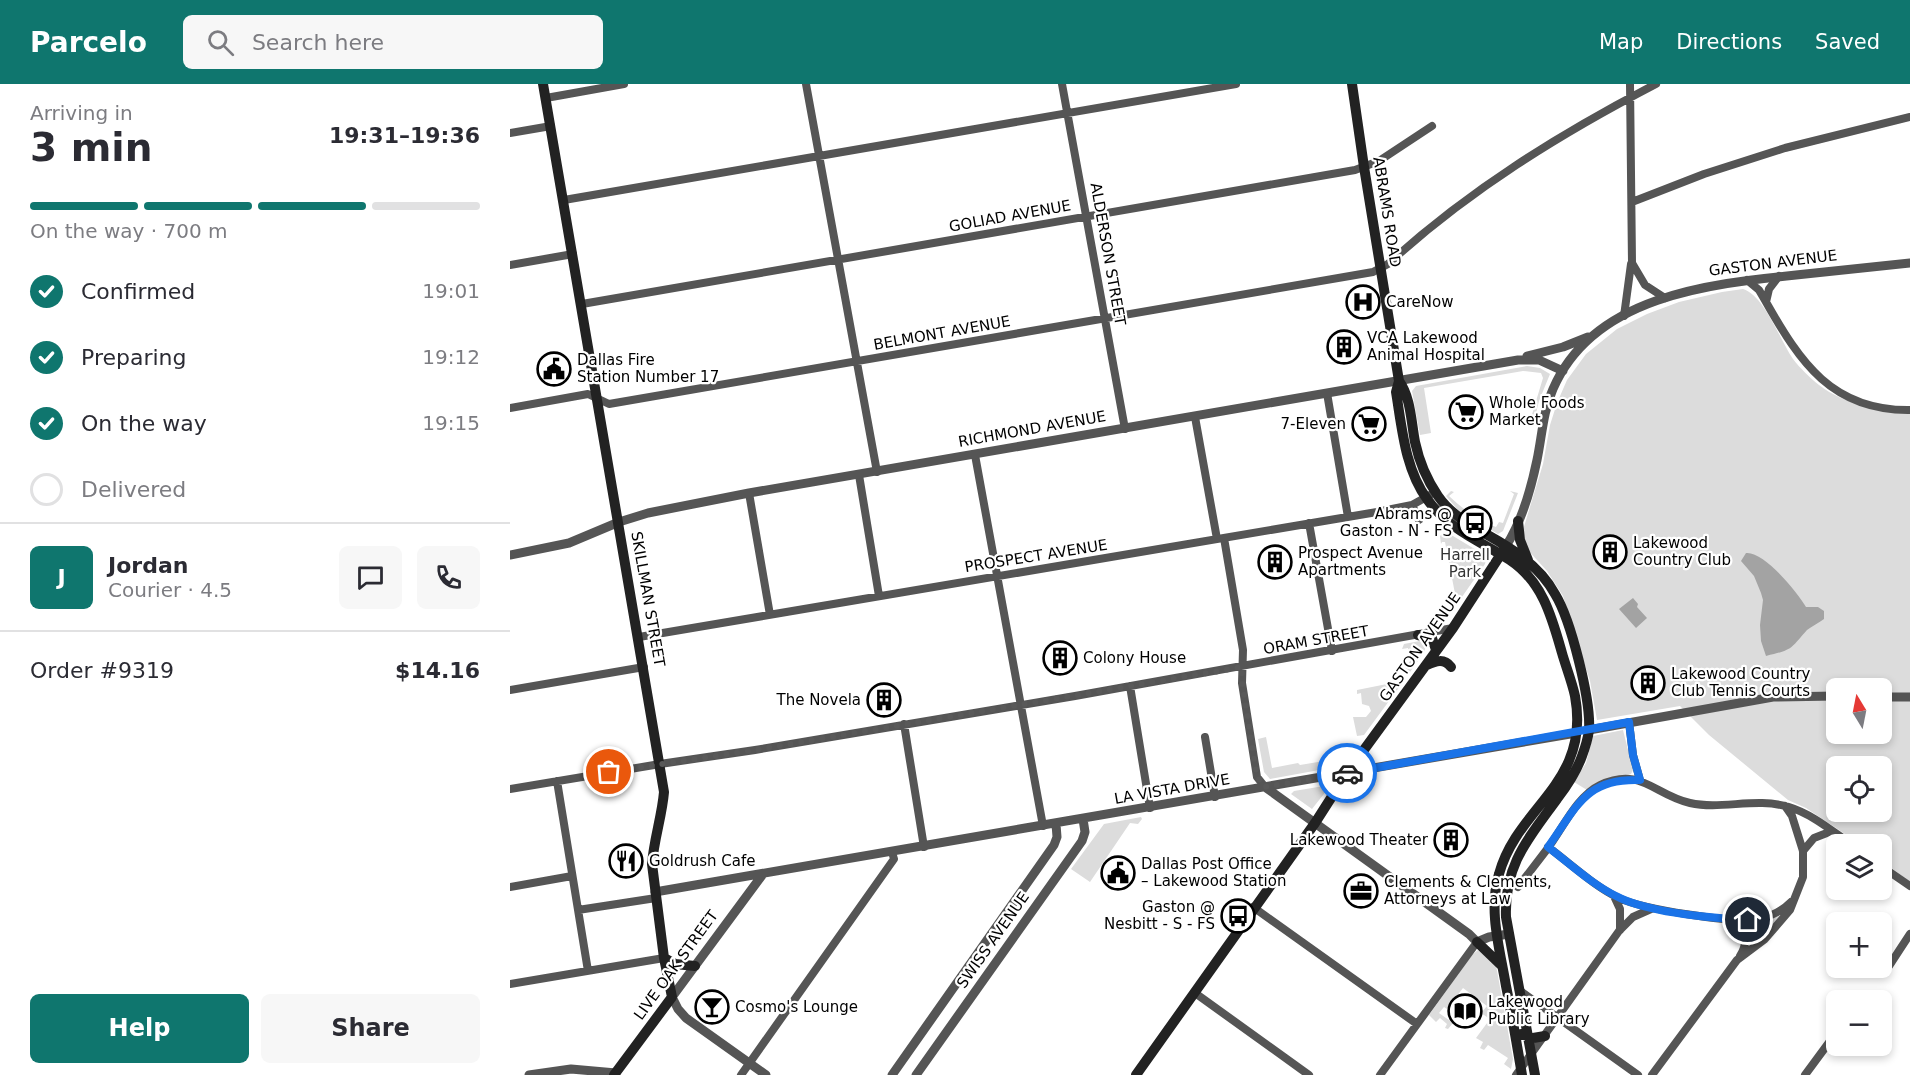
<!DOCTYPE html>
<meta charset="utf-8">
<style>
body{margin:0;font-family:"DejaVu Sans",sans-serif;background:#f7f7f7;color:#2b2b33;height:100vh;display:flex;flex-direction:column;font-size:22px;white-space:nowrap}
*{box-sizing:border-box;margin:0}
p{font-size:20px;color:#7c7c81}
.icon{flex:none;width:33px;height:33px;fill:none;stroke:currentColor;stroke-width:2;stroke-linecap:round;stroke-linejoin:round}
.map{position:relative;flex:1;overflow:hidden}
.sheet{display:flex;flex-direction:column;background:#fff;width:510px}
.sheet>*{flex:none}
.needle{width:39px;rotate:350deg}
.controls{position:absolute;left:1316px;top:594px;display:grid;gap:12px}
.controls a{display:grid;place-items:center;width:66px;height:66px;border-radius:9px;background:#fff;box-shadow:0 3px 9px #0003;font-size:30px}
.pin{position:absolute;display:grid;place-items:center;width:51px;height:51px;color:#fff;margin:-26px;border:3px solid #fff;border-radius:50%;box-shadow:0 2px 6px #0007}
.courier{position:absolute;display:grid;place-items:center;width:60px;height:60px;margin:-30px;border:4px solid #1a73e8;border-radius:50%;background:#fff;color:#222;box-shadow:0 2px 8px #0007}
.summary em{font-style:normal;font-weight:800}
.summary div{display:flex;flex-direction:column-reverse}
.summary{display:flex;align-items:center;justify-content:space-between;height:102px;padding:0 30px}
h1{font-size:39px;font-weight:800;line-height:45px}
.bar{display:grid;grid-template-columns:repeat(4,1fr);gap:9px 6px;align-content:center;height:72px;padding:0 30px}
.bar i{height:8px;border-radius:4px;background:#e1e1e2}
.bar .active{background:#0f766e}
.bar p{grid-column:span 4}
.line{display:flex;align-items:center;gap:15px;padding:0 30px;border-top:2px solid #e1e1e2}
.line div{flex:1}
.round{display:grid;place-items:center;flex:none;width:63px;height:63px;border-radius:9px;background:#f7f7f7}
ol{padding:0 30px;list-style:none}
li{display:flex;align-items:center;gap:18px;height:66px}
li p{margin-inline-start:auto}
li .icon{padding:6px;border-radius:50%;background:#0f766e;color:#fff;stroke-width:4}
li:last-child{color:#7c7c81}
li i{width:33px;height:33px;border:3px solid #e1e1e2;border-radius:50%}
.button{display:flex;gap:12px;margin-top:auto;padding:12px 30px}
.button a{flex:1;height:69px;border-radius:9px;background:#0f766e;color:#fff;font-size:24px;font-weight:800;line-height:69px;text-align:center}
.button a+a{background:#f7f7f7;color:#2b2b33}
header{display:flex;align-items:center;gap:36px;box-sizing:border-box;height:84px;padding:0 30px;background:#0f766e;color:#fff}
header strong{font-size:28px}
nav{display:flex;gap:33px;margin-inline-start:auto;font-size:21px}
.search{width:420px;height:54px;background:#f7f7f7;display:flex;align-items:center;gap:15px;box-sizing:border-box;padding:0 21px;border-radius:9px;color:#7c7c81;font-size:22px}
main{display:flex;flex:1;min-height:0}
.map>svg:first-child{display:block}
.green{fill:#dcdcdc;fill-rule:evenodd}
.water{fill:#a3a3a3}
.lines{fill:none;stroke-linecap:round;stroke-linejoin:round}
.minor{stroke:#555;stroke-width:8}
.tertiary{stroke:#555;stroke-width:9}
.secondary{stroke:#222;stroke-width:10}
.done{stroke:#595959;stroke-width:6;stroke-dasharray:0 10.8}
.route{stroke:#1a73e8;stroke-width:8}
.labels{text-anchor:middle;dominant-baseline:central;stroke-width:4.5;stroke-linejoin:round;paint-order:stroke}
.street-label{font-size:15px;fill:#000;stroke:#fff}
.poi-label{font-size:15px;fill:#000;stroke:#fff;text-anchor:start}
.park-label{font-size:15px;fill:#333;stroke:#fff}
</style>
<header>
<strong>Parcelo</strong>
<div class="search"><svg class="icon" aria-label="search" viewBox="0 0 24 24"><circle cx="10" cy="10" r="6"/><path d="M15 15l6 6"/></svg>Search here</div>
<nav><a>Map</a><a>Directions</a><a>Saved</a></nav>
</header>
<main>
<section class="sheet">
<div class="summary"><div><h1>3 min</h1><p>Arriving in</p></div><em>19:31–19:36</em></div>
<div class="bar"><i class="active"></i><i class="active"></i><i class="active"></i><i></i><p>On the way · 700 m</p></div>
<ol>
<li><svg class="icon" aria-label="check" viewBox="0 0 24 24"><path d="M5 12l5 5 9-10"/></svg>Confirmed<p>19:01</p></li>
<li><svg class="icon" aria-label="check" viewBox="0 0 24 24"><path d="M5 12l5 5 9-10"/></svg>Preparing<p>19:12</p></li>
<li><svg class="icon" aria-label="check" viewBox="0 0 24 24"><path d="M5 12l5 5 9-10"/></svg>On the way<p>19:15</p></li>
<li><i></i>Delivered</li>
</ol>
<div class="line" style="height:108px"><b class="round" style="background:#0f766e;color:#fff">J</b><div><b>Jordan</b><p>Courier · 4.5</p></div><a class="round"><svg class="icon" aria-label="chat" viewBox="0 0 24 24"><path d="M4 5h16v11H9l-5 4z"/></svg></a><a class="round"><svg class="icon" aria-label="phone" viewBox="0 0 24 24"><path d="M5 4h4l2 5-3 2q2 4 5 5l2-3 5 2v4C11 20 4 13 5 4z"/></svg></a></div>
<div class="line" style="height:78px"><div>Order #9319</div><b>$14.16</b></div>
<div class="button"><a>Help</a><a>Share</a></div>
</section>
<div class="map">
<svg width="1400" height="991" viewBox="0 0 1400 991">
<rect width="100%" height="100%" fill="#fff"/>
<path class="green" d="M1233,205C1254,211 1270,256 1283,275C1290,284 1300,294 1309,301C1334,321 1369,324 1400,330V798L1371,776V760H1350L1296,724L1278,716L1199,651L1170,622L1087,636L1080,597L1053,512L1037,487L1017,465L1013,446L1033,380L1040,341L1047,319L1057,296L1076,270L1107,245L1137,230L1169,218L1212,208ZM1326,604H1371V650H1326ZM1326,682H1371V728H1326Z
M1017,282L1030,284L1040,290L1029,317L1023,341L1016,340L1014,338L1020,337L1033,294L1031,289L1013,287L914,304L921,349L910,351L902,307L906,302Z
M941,407L944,408L939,412C953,425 968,437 986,443L989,438L993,439L1004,410L1000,407L1008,409L993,447L988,450L949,427L936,412Z
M933,449H938L973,470L976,475L975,480L947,520L935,458H932L931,460L930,452Z
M915,556L918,558L914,568L900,588L896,587L895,584L900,577L898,564L892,565L894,560Z
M888,592L892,593L893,598L854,651L847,652L843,633H856L861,627L859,622L852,620L851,609L847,610V606L887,598Z
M1113,646L1123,686L1121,690L1077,706L1064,698L1076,679L1083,652Z
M756,653L762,684L788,679L790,681L838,673L831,682L760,695L754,688L748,655Z
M814,702L817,706L802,725L781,710L784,707Z
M631,733L632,735L628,740L620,739L580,798L561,785L594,740Z
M1271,831L1254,851L1239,863V851L1235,840L1255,837Z
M968,866L986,881L1003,975L1001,985L994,980L998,974L978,961L974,966L970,964L973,958L966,954L980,935L971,929L977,922L953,904L937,925L934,923L929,929L943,939L938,945L935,944L937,940L930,934L926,938L919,931L962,871Z"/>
<path class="water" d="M1236,469C1254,467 1287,508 1296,523H1308L1314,527V535C1309,539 1302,542 1297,546C1279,566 1284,565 1256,572L1251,557L1250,541L1253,516L1251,509L1244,492L1231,477Z
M1123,514L1128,520L1127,523L1137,534L1126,544L1109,525Z"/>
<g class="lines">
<path class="minor" d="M296,0L367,388
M552,0L615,345
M1120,0L1122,179L1135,201L1155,214
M36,14L114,0
M0,49L41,42
M54,116L726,0
M1122,118L1194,90L1275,64L1400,33
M0,181L63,170
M1237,196L1249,206L1256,218L1259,205L1269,192
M1256,218C1290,278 1322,327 1400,326
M72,220L845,86L869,77L922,42
M1114,232L1121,180
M817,309L838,433
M0,324L78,310L99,320L863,188L878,180C959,106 1050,50 1146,0
M685,333L707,455
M465,371L533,742
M349,391L369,512
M239,409L260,531
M902,421L909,436
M799,439L822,567
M714,454L733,566L732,599L747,693L755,703
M129,553L867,428L902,421L920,411
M620,602L640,724
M0,606L134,583
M1119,638L1123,671L1130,696
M394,640L414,763
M695,653L705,713
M47,697L78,887
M0,705L150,680L245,666L565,612L943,544
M1038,763C1061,780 1084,802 1109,814C1132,825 1225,840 1249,835C1262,832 1272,827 1281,818
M1293,767L1304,754L1322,747
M1371,782L1400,802
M0,803L62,792
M1008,803C1018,790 1028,777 1038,764C1053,744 1067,712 1090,701C1131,682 1144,711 1180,719C1212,726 1246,713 1279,723C1302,730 1322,747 1341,760
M1104,812L1110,825V846
M743,823L907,940
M68,826L146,814
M1226,836C1235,848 1239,858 1230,872
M1379,882L1400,850
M0,900L154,874
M1009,906L1128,991
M685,909L799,991
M231,991L384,775L382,768
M870,991L967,858
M1006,991L1109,847L1123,833L1141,825
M1142,991L1227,876L1255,855L1280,826L1293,793V767L1282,732L1275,722
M1295,991L1326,949"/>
<path class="tertiary" d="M1017,272L1053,263L1078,253
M996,462C1012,437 1021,405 1027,376C1032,352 1033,328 1043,305C1083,212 1199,200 1286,191C1324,187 1362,183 1400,179
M0,471L59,459L109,438L138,429L239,409L1008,276H1029L1053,287
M1371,613H1400
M1079,646L1263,613L1326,612
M755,703L959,850L967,858L979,853L999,850
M253,790L162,913L168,925L176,934L256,991
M145,808L1066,649
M19,991L61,985L106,989
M382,991L544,761L547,753L546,740
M406,991L572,757L575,748L573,735"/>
<path class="secondary" d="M33,0L154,708C152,732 144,755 142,780L154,874L162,913L104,991
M842,0L854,83L889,297L886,308C892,344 895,385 917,415C939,446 970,457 1000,476C1033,498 1042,534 1052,569C1056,583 1062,598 1065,612C1081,700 1008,721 989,790C978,826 990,866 996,902C1002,931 1007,961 1012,991
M889,297C901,314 901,337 905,358C909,377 917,396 928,412C949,442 984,450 1012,473C1025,483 1037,495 1045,510C1061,536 1081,616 1079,646C1078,654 1075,664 1072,672C1066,689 1057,702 1047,715C1018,755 994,781 996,833L1025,991
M1008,437L1010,456L1018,476
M908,551L922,554L926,566
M917,581C926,577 934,574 941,583
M967,858L992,882
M154,874L165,880L185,882
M1011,950L1023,954L1035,952
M626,991L805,739L837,689L943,544L993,467"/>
</g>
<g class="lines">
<path class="done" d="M99,688L245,666L732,583V598L747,693L755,703L837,689"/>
<path class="route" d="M837,689L1119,638L1123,671L1130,696C1075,694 1067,723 1038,763C1059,779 1083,801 1106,812C1138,829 1202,834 1238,836"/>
</g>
<defs>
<symbol id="hospital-ring" viewBox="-11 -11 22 22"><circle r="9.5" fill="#fff" stroke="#000" stroke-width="1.5"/><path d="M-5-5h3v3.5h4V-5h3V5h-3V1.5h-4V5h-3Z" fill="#000"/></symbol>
<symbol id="building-ring" viewBox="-11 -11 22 22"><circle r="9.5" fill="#fff" stroke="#000" stroke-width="1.5"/><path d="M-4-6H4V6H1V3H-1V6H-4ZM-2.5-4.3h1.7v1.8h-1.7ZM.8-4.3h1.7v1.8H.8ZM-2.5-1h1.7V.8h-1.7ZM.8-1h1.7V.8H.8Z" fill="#000"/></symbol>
<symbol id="civic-ring" viewBox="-11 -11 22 22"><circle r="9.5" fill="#fff" stroke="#000" stroke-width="1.5"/><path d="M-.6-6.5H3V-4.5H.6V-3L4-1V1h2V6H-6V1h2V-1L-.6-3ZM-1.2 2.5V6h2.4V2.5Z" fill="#000"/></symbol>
<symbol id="supermarket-ring" viewBox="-11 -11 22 22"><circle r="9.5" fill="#fff" stroke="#000" stroke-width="1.5"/><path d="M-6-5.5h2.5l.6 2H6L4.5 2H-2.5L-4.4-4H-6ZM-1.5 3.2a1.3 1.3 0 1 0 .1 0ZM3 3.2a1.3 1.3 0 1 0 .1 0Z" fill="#000"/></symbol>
<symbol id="bus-ring" viewBox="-11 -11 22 22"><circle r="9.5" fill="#fff" stroke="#000" stroke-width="1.5"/><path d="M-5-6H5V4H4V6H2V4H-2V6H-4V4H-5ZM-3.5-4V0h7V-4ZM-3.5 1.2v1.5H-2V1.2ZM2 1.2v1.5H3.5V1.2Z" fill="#000"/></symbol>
<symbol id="restaurant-ring" viewBox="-11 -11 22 22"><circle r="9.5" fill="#fff" stroke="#000" stroke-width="1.5"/><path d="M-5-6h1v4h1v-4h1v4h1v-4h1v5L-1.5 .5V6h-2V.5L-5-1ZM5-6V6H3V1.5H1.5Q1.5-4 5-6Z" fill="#000"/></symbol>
<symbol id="office-ring" viewBox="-11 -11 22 22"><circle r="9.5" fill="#fff" stroke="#000" stroke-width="1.5"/><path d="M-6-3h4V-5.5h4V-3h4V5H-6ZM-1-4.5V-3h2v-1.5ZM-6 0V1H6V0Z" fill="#000"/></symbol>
<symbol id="bar-ring" viewBox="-11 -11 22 22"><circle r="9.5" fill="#fff" stroke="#000" stroke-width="1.5"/><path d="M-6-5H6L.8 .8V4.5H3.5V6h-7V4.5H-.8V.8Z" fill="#000"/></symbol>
<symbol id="library-ring" viewBox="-11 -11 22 22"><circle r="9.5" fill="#fff" stroke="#000" stroke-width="1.5"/><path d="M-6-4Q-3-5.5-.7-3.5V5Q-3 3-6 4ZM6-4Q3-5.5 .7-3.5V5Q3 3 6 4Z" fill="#000"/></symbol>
</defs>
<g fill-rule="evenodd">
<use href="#hospital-ring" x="834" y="199" width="38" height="38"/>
<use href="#building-ring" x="815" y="244" width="38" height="38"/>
<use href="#civic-ring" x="25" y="266" width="38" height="38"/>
<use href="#supermarket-ring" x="937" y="309" width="38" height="38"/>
<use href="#supermarket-ring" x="840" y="321" width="38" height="38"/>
<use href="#bus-ring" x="946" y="420" width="38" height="38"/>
<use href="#building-ring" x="1081" y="449" width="38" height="38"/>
<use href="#building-ring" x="746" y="459" width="38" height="38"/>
<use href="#building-ring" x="531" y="555" width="38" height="38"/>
<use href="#building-ring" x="1119" y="580" width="38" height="38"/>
<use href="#building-ring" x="355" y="597" width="38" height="38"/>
<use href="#building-ring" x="922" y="737" width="38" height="38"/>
<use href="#restaurant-ring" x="97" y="758" width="38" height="38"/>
<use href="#civic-ring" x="589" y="770" width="38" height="38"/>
<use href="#office-ring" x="832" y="788" width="38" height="38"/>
<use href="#bus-ring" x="709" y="813" width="38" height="38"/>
<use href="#bar-ring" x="183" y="904" width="38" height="38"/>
<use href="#library-ring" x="936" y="908" width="38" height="38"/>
</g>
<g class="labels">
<g class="street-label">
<text transform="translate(877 128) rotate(81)">ABRAMS ROAD</text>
<text transform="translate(500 132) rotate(-10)">GOLIAD AVENUE</text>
<text transform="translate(598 170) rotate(80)">ALDERSON STREET</text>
<text transform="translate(1263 179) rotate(-7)">GASTON AVENUE</text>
<text transform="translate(432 249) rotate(-10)">BELMONT AVENUE</text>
<text transform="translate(522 345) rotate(-10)">RICHMOND AVENUE</text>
<text transform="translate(526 472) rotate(-9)">PROSPECT AVENUE</text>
<text transform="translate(138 515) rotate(80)">SKILLMAN STREET</text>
<text transform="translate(806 556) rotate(-10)">ORAM STREET</text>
<text transform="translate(910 563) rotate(-55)">GASTON AVENUE</text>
<text transform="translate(662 705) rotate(-10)">LA VISTA DRIVE</text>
<text transform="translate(483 856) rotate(-55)">SWISS AVENUE</text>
<text transform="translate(166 881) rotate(-54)">LIVE OAK STREET</text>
</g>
<g class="poi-label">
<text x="876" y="218">CareNow</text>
<text x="857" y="254">VCA Lakewood<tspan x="857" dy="17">Animal Hospital</tspan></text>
<text x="67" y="276">Dallas Fire<tspan x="67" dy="17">Station Number 17</tspan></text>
<text x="979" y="319">Whole Foods<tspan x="979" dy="17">Market</tspan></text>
<text x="836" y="340" text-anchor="end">7-Eleven</text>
<text x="942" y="430" text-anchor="end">Abrams @<tspan x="942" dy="17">Gaston - N - FS</tspan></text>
<text x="1123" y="459">Lakewood<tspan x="1123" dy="17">Country Club</tspan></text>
<text x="788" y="469">Prospect Avenue<tspan x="788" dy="17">Apartments</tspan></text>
<text x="573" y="574">Colony House</text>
<text x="1161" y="590">Lakewood Country<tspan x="1161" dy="17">Club Tennis Courts</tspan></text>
<text x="351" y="616" text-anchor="end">The Novela</text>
<text x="918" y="756" text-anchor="end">Lakewood Theater</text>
<text x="139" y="777">Goldrush Cafe</text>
<text x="631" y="780">Dallas Post Office<tspan x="631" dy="17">– Lakewood Station</tspan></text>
<text x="874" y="798">Clements &amp; Clements,<tspan x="874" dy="17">Attorneys at Law</tspan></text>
<text x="705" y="823" text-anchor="end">Gaston @<tspan x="705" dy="17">Nesbitt - S - FS</tspan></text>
<text x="978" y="918">Lakewood<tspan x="978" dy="17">Public Library</tspan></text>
<text x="225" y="923">Cosmo's Lounge</text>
</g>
<g class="park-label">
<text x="955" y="471">Harrell<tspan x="955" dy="17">Park</tspan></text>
</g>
</g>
</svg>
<div class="controls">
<a><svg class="needle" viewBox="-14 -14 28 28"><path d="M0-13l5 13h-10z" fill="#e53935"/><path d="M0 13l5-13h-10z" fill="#7c7c81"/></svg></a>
<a><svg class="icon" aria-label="locate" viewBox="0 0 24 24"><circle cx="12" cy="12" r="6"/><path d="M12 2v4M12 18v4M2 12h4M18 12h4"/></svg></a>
<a><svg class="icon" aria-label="layers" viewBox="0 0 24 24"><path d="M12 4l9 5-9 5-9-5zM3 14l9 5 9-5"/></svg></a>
<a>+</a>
<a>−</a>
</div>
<div class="pin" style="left:99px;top:688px;background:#ea580c"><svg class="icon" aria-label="bag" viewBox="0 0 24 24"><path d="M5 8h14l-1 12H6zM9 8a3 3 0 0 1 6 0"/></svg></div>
<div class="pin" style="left:1238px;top:836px;background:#1f2937"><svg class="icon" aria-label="home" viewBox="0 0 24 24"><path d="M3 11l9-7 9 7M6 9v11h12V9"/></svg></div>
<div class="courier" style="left:837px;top:689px"><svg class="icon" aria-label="car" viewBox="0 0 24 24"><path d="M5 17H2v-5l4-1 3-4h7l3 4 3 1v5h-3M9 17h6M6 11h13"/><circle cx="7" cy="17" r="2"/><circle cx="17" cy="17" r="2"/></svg></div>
</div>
</main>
